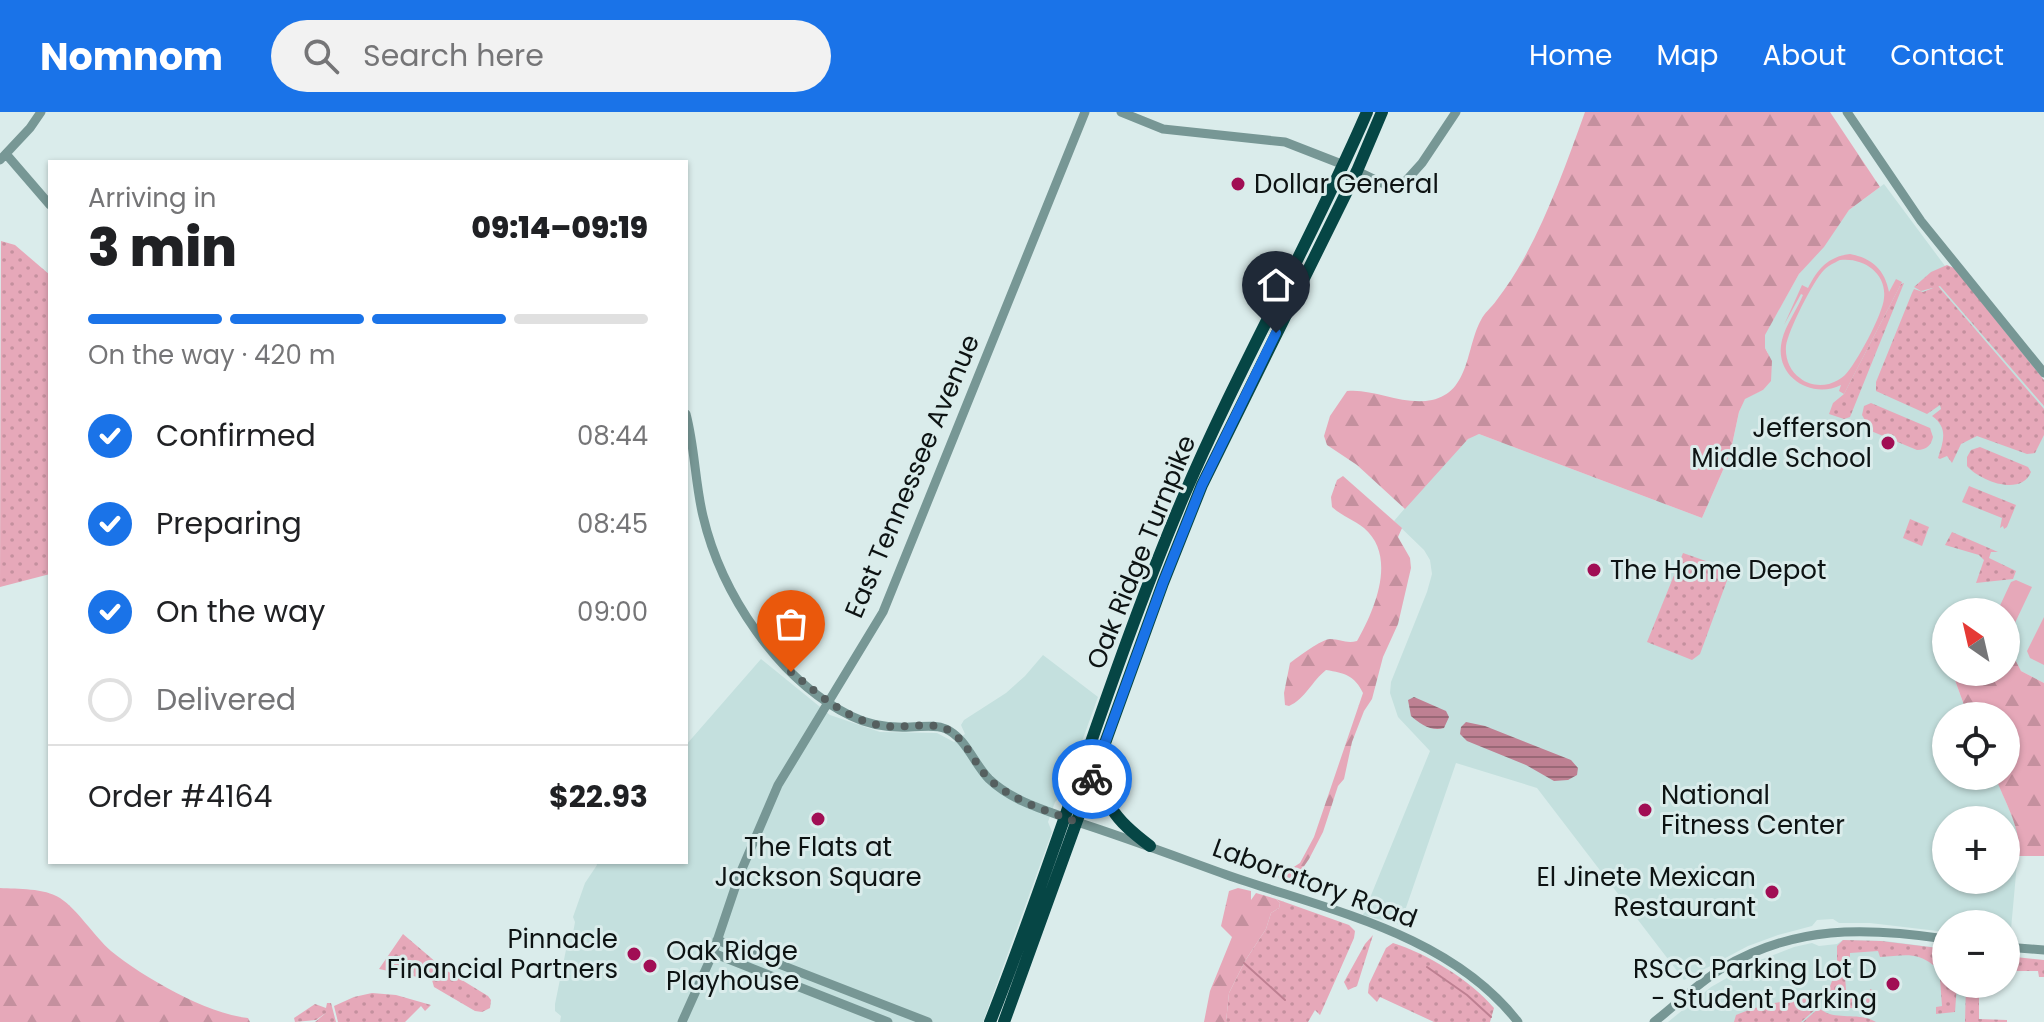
<!DOCTYPE html>
<meta charset="utf-8">
<style>
body{margin:0;font-family:Poppins,sans-serif;background:#f2f2f2;color:#202124;height:100vh;display:flex;flex-direction:column;font-size:30px;white-space:nowrap}
*{box-sizing:border-box;margin:0}
p{font-size:26px;color:#757577}
.icon{flex:none;width:44px;height:44px;fill:none;stroke:currentColor;stroke-width:2;stroke-linecap:round;stroke-linejoin:round}
.map{position:relative;flex:1;overflow:hidden}
.drawer{position:absolute;left:48px;top:48px;width:640px;height:704px;display:flex;flex-direction:column;background:#fff;border-radius:0px;box-shadow:0 2px 6px #0004}
.drawer>*{flex:none}
.needle{width:52px;rotate:326deg}
.tools{position:absolute;left:1932px;top:486px;display:grid;gap:16px}
.tools a{display:grid;place-items:center;width:88px;height:88px;border-radius:50%;background:#fff;box-shadow:0 2px 6px #0004;font-size:40px}
.pin{position:absolute;display:grid;place-items:center;width:68px;height:68px;color:#fff;margin:-82px -34px;border-radius:50% 50% 50% 0;rotate:-45deg;box-shadow:0 0 8px #0007}
.pin .icon{rotate:45deg}
.courier{position:absolute;display:grid;place-items:center;width:80px;height:80px;margin:-40px;border:6px solid #1a73e8;border-radius:50%;background:#fff;color:#222;box-shadow:0 2px 10px #0007}
.summary em{font-style:normal;font-weight:800}
.summary div{display:flex;flex-direction:column-reverse}
.summary{display:flex;align-items:center;justify-content:space-between;height:136px;padding:0 40px}
h1{font-size:52px;font-weight:800;line-height:60px}
.bar{display:grid;grid-template-columns:repeat(4,1fr);gap:12px 8px;align-content:center;height:96px;padding:0 40px}
.bar i{height:10px;border-radius:6px;background:#e0e0e0}
.bar .current{background:#1a73e8}
.bar p{grid-column:span 4}
.line{display:flex;align-items:center;gap:20px;padding:0 40px;border-top:2px solid #e0e0e0}
.line div{flex:1}
ol{padding:0 40px;list-style:none}
li{display:flex;align-items:center;gap:24px;height:88px}
li p{margin-inline-start:auto}
li .icon{padding:8px;border-radius:50%;background:#1a73e8;color:#fff;stroke-width:4}
li:last-child{color:#757577}
li i{width:44px;height:44px;border:4px solid #e0e0e0;border-radius:50%}
header{display:flex;align-items:center;gap:48px;box-sizing:border-box;height:112px;padding:0 40px;background:#1a73e8;color:#fff}
header strong{font-size:38px}
nav{display:flex;gap:44px;margin-inline-start:auto;font-size:28px}
.search{width:560px;height:72px;background:#f2f2f2;display:flex;align-items:center;gap:20px;box-sizing:border-box;padding:0 28px;border-radius:44px;color:#757577;font-size:30px}
.map>svg:first-child{display:block}
.built{fill:#c4e0de;fill-rule:evenodd}
.grass{fill:url(#grass-dots)}
.forest{fill:url(#forest-firs)}
.pitch{fill:#e6a8b9;fill-rule:evenodd}
.water{fill:url(#water-rules)}
.lines{fill:none;stroke-linecap:round;stroke-linejoin:round}
.stream{stroke:#be8092;stroke-width:2}
.tertiary{stroke:#779795;stroke-width:9}
.trunk{stroke:#064645;stroke-width:12}
.done{stroke:#555f5f;stroke-width:8;stroke-dasharray:0 14.4}
.route{stroke:#1a73e8;stroke-width:10}
.poi-dot{fill:#a10e54;stroke:#daeceb;stroke-width:3}
.labels{text-anchor:middle;dominant-baseline:central;stroke-width:6;stroke-linejoin:round;paint-order:stroke}
.poi-label{font-size:26px;fill:#0d1313;stroke:#daeceb;text-anchor:start}
.street-label{font-size:26px;fill:#0d1313;stroke:#daeceb}
</style>
<header>
<strong>Nomnom</strong>
<div class="search"><svg class="icon" aria-label="search" viewBox="0 0 24 24"><circle cx="10" cy="10" r="6"/><path d="M15 15l6 6"/></svg>Search here</div>
<nav><a>Home</a><a>Map</a><a>About</a><a>Contact</a></nav>
</header>
<div class="map">
<svg width="2044" height="910" viewBox="0 0 2044 910">
<defs>
<pattern id="grass-dots" width="8" height="8" patternUnits="userSpaceOnUse" patternTransform="scale(2)"><rect width="8" height="8" fill="#e6a8b9"/><path d="M2 2h.1M6 6h.1" fill="none" stroke="#c4909e" stroke-width="1.8" stroke-linecap="round"/></pattern>
<pattern id="forest-firs" width="22" height="20" patternUnits="userSpaceOnUse" patternTransform="scale(2)"><rect width="22" height="20" fill="#e6a8b9"/><path d="M5 1l3.5 6h-7zM16 11l3.5 6h-7z" fill="#c4909e"/></pattern>
<pattern id="water-rules" width="6" height="5" patternUnits="userSpaceOnUse" patternTransform="scale(2)"><rect width="6" height="5" fill="#be8092"/><path d="M0 2.5h6" fill="none" stroke="#996876"/></pattern>
</defs>
<rect width="100%" height="100%" fill="#daeceb"/>
<path class="built" d="M1884,72L1948,158L2044,276V571L2021,559L2016,553L2006,530V500H1946L1944,521L1946,560H1952L1968,604H1946V664H1995L2015,711L2019,729L2010,828H2006V812H1946V820L1870,811H1839L1833,807L1817,808L1812,814L1778,823L1748,834L1684,868L1537,676L1456,651L1400,813L1363,803L1430,639L1398,605L1390,581L1391,570L1427,480L1432,462L1430,448L1424,438L1394,409L1441,354L1471,324L1479,322L1702,406L1730,342L1739,300L1745,286L1763,278L1768,241L1765,236V222L1799,162L1849,98ZM1946,708H2006V768H1946Z
M1043,543L1098,585L1063,682L1055,690L1048,710L1052,720L983,910H560L561,904L555,899V892L568,828L573,821L575,810L573,805L585,771L597,753L596,750H686V633L761,547L830,603L880,620L937,621L954,630L965,622L961,613L964,608L1006,581L1025,564Z
M1843,828L1885,829L1946,837V872H1979V910H1668L1711,875L1755,850L1794,835L1812,831L1819,834L1837,832Z"/>
<path class="grass" d="M1,129L15,133L50,163V462L0,475Z
M1947,153L1954,156L2044,268V294L1940,174L1921,179L1914,175L1931,160Z
M1904,171L1850,305L1844,307L1829,302L1833,291L1844,282L1901,172Z
M1938,174L2044,297V323L2035,341L2027,342L1977,324L1961,332L1952,351L1947,344L1940,347L1938,346C1943,330 1949,316 1932,304L1941,297L1940,293L1927,302L1876,279V270L1912,181L1914,177L1923,180Z
M1871,291L1930,316L1933,325C1931,333 1927,338 1917,338L1871,319L1862,303L1864,294Z
M1980,335L2028,355L2031,360C2021,385 1980,369 1967,354V345L1971,338Z
M1969,374L2016,393L2007,415L2004,417L2003,414L2000,416L2002,406L1962,390Z
M1910,407L1929,415L1922,434L1903,426Z
M1952,420L1998,440H1991L1989,446L2016,459L2013,467L1976,471L1984,448L1979,443L1945,433Z
M1683,441L1723,455L1729,463L1700,542L1692,548L1647,530Z
M1276,787L1349,813L1355,819L1354,826L1320,903L1315,898L1308,910H1226L1229,881L1245,849L1266,817L1271,801L1279,796L1280,791Z
M403,822L444,857L488,884L491,888L490,896L482,900L475,899L434,875L432,868L379,857Z
M1373,823L1357,874L1348,878L1344,870L1365,832Z
M1843,828L1881,829L1946,837V872H1957L1955,900L1936,902V895L1942,894L1939,853H1933C1916,839 1902,844 1880,845L1878,839L1850,841V847L1844,848L1846,878L1851,879L1845,886L1828,888L1827,882L1837,856V834Z
M1393,831C1428,842 1470,868 1494,896L1490,910H1434L1380,885L1377,890L1368,881L1369,872L1386,836Z
M2006,844L2044,848V865H2039L2038,859H2006Z
M1966,872H1986L1985,875H1979V907L2007,908V910H1965Z
M1870,877L1875,879V891L1872,896H1836L1827,891L1846,888L1852,880L1853,885L1869,884Z
M372,881L396,883L431,893L425,899L421,894L405,910H338L334,894L354,885Z
M1806,886L1818,895L1801,910H1734L1736,903C1758,893 1782,889 1806,886Z
M327,891H331L336,910H315L327,900L316,908L295,910L294,906L315,892L326,896Z
M1819,896C1835,910 1857,899 1876,910H1803Z"/>
<path class="forest" d="M1585,0H1830L1880,75L1849,98L1824,135L1799,162L1765,223V236L1772,249L1771,269L1763,278L1745,287L1739,300L1730,342L1702,406L1479,322L1468,327L1405,397L1357,353L1327,333L1324,324L1330,304L1347,279C1373,276 1403,294 1432,288C1470,280 1466,235 1481,208C1484,201 1492,195 1496,189C1506,176 1515,162 1523,148C1549,101 1567,50 1585,0Z
M1343,364L1402,416L1398,425L1410,446L1411,456L1398,512L1383,545L1372,587L1364,599L1352,630L1344,667L1338,674L1323,720L1309,747L1298,763L1284,769L1278,765L1300,751L1314,725L1363,581C1355,564 1345,561 1326,558C1312,569 1305,587 1289,594L1285,593L1284,581L1290,551C1298,545 1322,527 1330,527C1341,527 1346,532 1357,529C1374,499 1398,445 1364,416C1354,408 1342,404 1332,395L1331,385L1337,368Z
M2006,530L2021,559L2044,571V744H2019C2021,715 2005,691 1995,664H2006V604H1968L1952,560H2006Z
M0,776C18,777 44,776 60,786C78,798 94,824 111,839C143,865 207,902 248,906L250,910H0Z
M1238,776L1251,779V788L1256,781L1276,787L1280,791L1279,796L1271,801L1266,817L1245,849L1229,881L1226,910H1204L1210,879L1232,825L1221,814L1229,779Z"/>
<path class="pitch" d="M1850,142C1872,146 1885,158 1889,180L1896,167L1902,170L1844,282L1839,279L1841,273C1811,288 1773,264 1782,228C1786,212 1797,198 1803,183L1801,182L1784,213L1802,173L1808,176C1818,157 1827,145 1850,142ZM1840,148C1863,145 1887,161 1884,186C1883,202 1856,252 1845,263C1841,267 1835,270 1829,272C1819,274 1808,273 1800,266C1790,259 1785,247 1786,234C1788,219 1813,169 1824,158C1829,153 1834,151 1840,148Z
M2016,468L2032,475L2014,513L2006,510V500H1997L2011,470Z
M2044,505V553L2030,546L2027,539Z"/>
<path class="water" d="M1414,585L1446,599L1449,605L1444,616C1432,620 1420,612 1411,604L1408,588Z
M1466,610L1485,614L1571,648L1578,656L1577,663L1568,668L1554,669L1526,653L1467,629L1460,622L1461,615Z"/>
<g class="lines">
<path class="stream" d="M1244,851L1285,888
M1427,855L1467,883L1491,905"/>
<path class="tertiary" d="M1121,0L1163,17L1285,30L1344,53
M1847,0L1921,109L2044,261
M6,42L50,93
M0,48L30,16L41,0
M1357,59L1384,72H1403L1422,51L1456,0
M686,302C695,336 695,371 703,404C721,481 778,568 851,604C869,613 890,616 910,615C922,615 935,612 946,617C966,626 974,652 989,667C1010,687 1038,696 1064,705
M1077,710C1127,726 1177,745 1227,763C1327,798 1449,821 1518,910
M717,828L928,910
M2006,835L2044,838
M713,841L888,910
M682,910L713,841L739,764L778,673L883,500L1085,0
M1654,910C1676,893 1697,872 1721,857C1794,813 1865,815 1946,827"/>
<path class="trunk" d="M1107,644C1095,689 1118,710 1150,734
M990,910C1058,738 1110,559 1182,388C1238,256 1310,132 1367,0
M1004,910L1163,471L1202,373L1357,59L1382,0"/>
</g>
<g class="lines">
<path class="done" d="M791,560C820,583 847,609 885,614C904,617 928,609 946,617C966,626 974,652 989,667C1013,689 1047,699 1077,710L1092,667"/>
<path class="route" d="M1092,667L1163,471L1202,373L1276,221"/>
</g>
<g class="poi-dot">
<circle cx="1238" cy="72" r="8"/>
<circle cx="1888" cy="331" r="8"/>
<circle cx="1594" cy="458" r="8"/>
<circle cx="1645" cy="698" r="8"/>
<circle cx="818" cy="707" r="8"/>
<circle cx="1772" cy="780" r="8"/>
<circle cx="634" cy="842" r="8"/>
<circle cx="650" cy="854" r="8"/>
<circle cx="1893" cy="872" r="8"/>
</g>
<g class="labels">
<g class="poi-label">
<text x="1254" y="72">Dollar General</text>
<text x="1872" y="316" text-anchor="end">Jefferson<tspan x="1872" dy="30">Middle School</tspan></text>
<text x="1610" y="458">The Home Depot</text>
<text x="1661" y="683">National<tspan x="1661" dy="30">Fitness Center</tspan></text>
<text x="818" y="735" text-anchor="middle">The Flats at<tspan x="818" dy="30">Jackson Square</tspan></text>
<text x="1756" y="765" text-anchor="end">El Jinete Mexican<tspan x="1756" dy="30">Restaurant</tspan></text>
<text x="618" y="827" text-anchor="end">Pinnacle<tspan x="618" dy="30">Financial Partners</tspan></text>
<text x="666" y="839">Oak Ridge<tspan x="666" dy="30">Playhouse</tspan></text>
<text x="1877" y="857" text-anchor="end">RSCC Parking Lot D<tspan x="1877" dy="30">- Student Parking</tspan></text>
</g>
<g class="street-label">
<text transform="translate(912 364) rotate(-67)">East Tennessee Avenue</text>
<text transform="translate(1141 440) rotate(-68)">Oak Ridge Turnpike</text>
<text transform="translate(1315 771) rotate(20)">Laboratory Road</text>
</g>
</g>
</svg>
<div class="tools">
<a><svg class="needle" viewBox="-14 -14 28 28"><path d="M0-13l5 13h-10z" fill="#e53935"/><path d="M0 13l5-13h-10z" fill="#757577"/></svg></a>
<a><svg class="icon" aria-label="locate" viewBox="0 0 24 24"><circle cx="12" cy="12" r="6"/><path d="M12 2v4M12 18v4M2 12h4M18 12h4"/></svg></a>
<a>+</a>
<a>−</a>
</div>
<div class="pin" style="left:791px;top:560px;background:#ea580c"><svg class="icon" aria-label="bag" viewBox="0 0 24 24"><path d="M5 8h14l-1 12H6zM9 8a3 3 0 0 1 6 0"/></svg></div>
<div class="pin" style="left:1276px;top:221px;background:#1f2937"><svg class="icon" aria-label="home" viewBox="0 0 24 24"><path d="M3 11l9-7 9 7M6 9v11h12V9"/></svg></div>
<div class="courier" style="left:1092px;top:667px"><svg class="icon" aria-label="bike" viewBox="0 0 24 24"><circle cx="6" cy="16" r="4"/><circle cx="18" cy="16" r="4"/><path d="M6 16l4-8h5l3 8M10 8l3 8H6M13 5h3"/></svg></div>
<section class="drawer">
<div class="summary"><div><h1>3 min</h1><p>Arriving in</p></div><em>09:14–09:19</em></div>
<div class="bar"><i class="current"></i><i class="current"></i><i class="current"></i><i></i><p>On the way · 420 m</p></div>
<ol>
<li><svg class="icon" aria-label="check" viewBox="0 0 24 24"><path d="M5 12l5 5 9-10"/></svg>Confirmed<p>08:44</p></li>
<li><svg class="icon" aria-label="check" viewBox="0 0 24 24"><path d="M5 12l5 5 9-10"/></svg>Preparing<p>08:45</p></li>
<li><svg class="icon" aria-label="check" viewBox="0 0 24 24"><path d="M5 12l5 5 9-10"/></svg>On the way<p>09:00</p></li>
<li><i></i>Delivered</li>
</ol>
<div class="line" style="height:104px"><div>Order #4164</div><b>$22.93</b></div>
</section>
</div>
